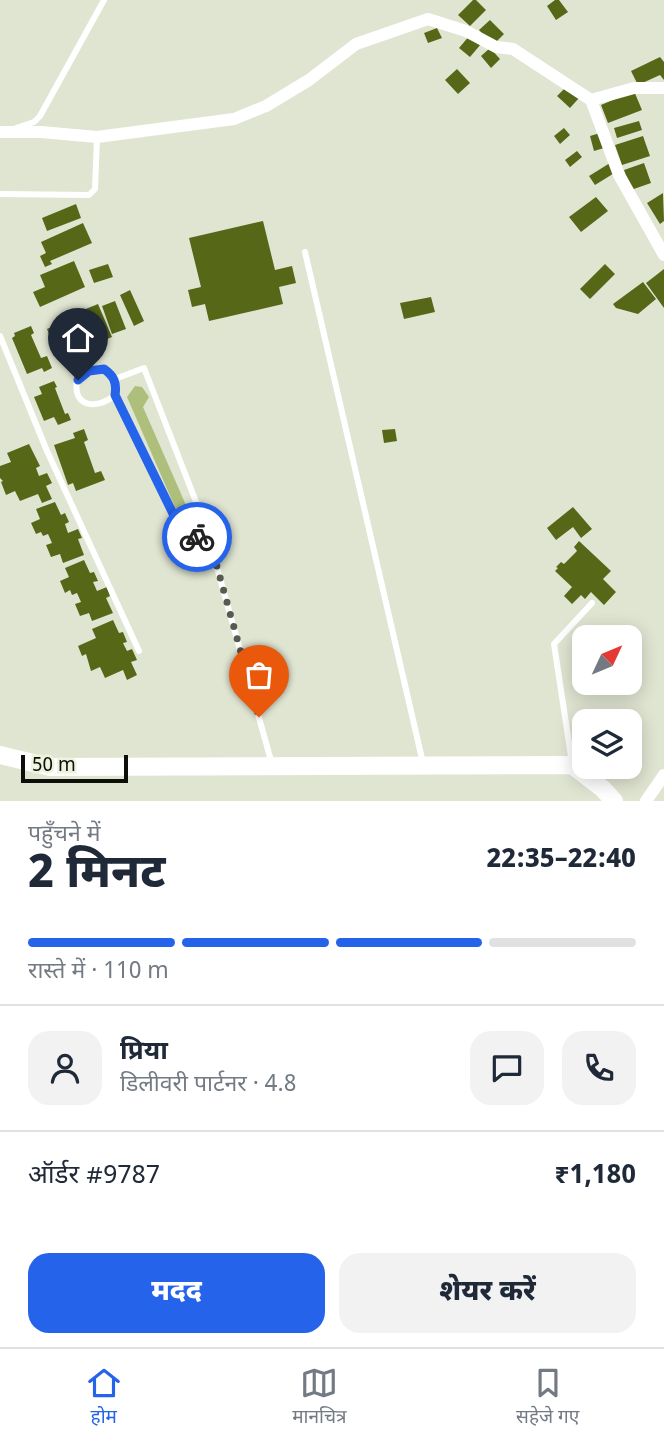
<!DOCTYPE html>
<html lang="hi">
<meta charset="utf-8">
<style>
body{margin:0;font-family:Georgia,"Noto Sans Devanagari",serif;background:#f2f2f3;color:#1f2937;height:100vh;display:flex;flex-direction:column;font-size:26px;white-space:nowrap}
*{box-sizing:border-box;margin:0}
p{font-size:23px;color:#747a83}
.icon{flex:none;width:38px;height:38px;fill:none;stroke:currentColor;stroke-width:2;stroke-linecap:round;stroke-linejoin:round}
.map{position:relative;height:801px;overflow:hidden}
.sheet{display:flex;flex-direction:column;background:#fff;flex:1}
.sheet>*{flex:none}
.needle{width:46px;rotate:46deg}
.fabs{position:absolute;left:572px;top:625px;display:grid;gap:14px}
.fabs a{display:grid;place-items:center;width:70px;height:70px;border-radius:14px;background:#fff;box-shadow:0 4px 18px #0003;font-size:35px}
.scale{position:absolute;left:21px;bottom:18px;width:107px;box-sizing:border-box;padding-left:7px;border:4px solid #0d0f09;border-top:0;font-size:19px;line-height:24px;white-space:nowrap;color:#0d0f09;-webkit-text-stroke:5px #edf3df;paint-order:stroke}
.pin{position:absolute;display:grid;place-items:center;width:60px;height:60px;color:#fff;margin:-72px -30px;border-radius:50% 50% 50% 0;rotate:-45deg;box-shadow:0 0 7px #0007}
.pin .icon{rotate:45deg}
.courier{position:absolute;display:grid;place-items:center;width:70px;height:70px;margin:-35px;border:5px solid #2563eb;border-radius:50%;background:#fff;color:#222;box-shadow:0 2px 9px #0007}
.summary em{font-style:normal;font-weight:800}
.summary div{display:flex;flex-direction:column-reverse}
.summary{display:flex;align-items:center;justify-content:space-between;height:119px;padding:0 28px}
h1{font-size:46px;font-weight:800;line-height:52px}
.bar{display:grid;grid-template-columns:repeat(4,1fr);gap:10px 7px;align-content:center;height:84px;padding:0 28px}
.bar i{height:9px;border-radius:5px;background:#e0e1e3}
.bar .selected{background:#2563eb}
.bar p{grid-column:span 4}
.line{display:flex;align-items:center;gap:18px;padding:0 28px;border-top:2px solid #e0e1e3}
.line div{flex:1}
.round{display:grid;place-items:center;flex:none;width:74px;height:74px;border-radius:21px;background:#f2f2f3}
.primary-button{display:flex;gap:14px;margin-top:auto;padding:14px 28px}
.primary-button a{flex:1;height:80px;border-radius:21px;background:#2563eb;color:#fff;font-size:28px;font-weight:800;line-height:80px;text-align:center}
.primary-button a+a{background:#f2f2f3;color:#1f2937}
.tabs{display:flex;justify-content:space-around;align-items:center;height:98px;border-top:2px solid #e0e1e3;background:#fff;font-size:19px;color:#747a83}
.tabs a{display:grid;justify-items:center;gap:4px}
.tabs .selected{color:#2563eb}
.map>svg:first-child{display:block}
.green{fill:#aebf7b}
.building{fill:#576718}
.lines{fill:none;stroke-linecap:round;stroke-linejoin:round}
.lane{stroke:#fff;stroke-width:6}
.street{stroke:#fff;stroke-width:12}
.secondary{stroke:#fff;stroke-width:18}
.done{stroke:#575a4f;stroke-width:7;stroke-dasharray:0 12.6}
.route{stroke:#2563eb;stroke-width:9}
</style>
<div class="map">
<svg width="664" height="801" viewBox="0 0 664 801">
<rect width="100%" height="100%" fill="#e0e5d2"/>
<path class="green" d="M135,386L142,387L149,397L143,407L189,512L199,522L195,530L190,528L181,521L127,397Z"/>
<path class="building" d="M473,0H476L486,10L470,26L458,15Z
M555,0H559L568,12L556,20L547,6Z
M490,20L504,34L493,45L479,30Z
M437,28L442,38L428,43L424,33Z
M470,35L481,44L470,57L459,48Z
M490,48L500,59L491,68L481,56Z
M660,57L664,62V80L660,75L638,85L631,71Z
M457,69L470,83L458,94L445,80Z
M567,86L579,98L570,108L557,96Z
M634,91L642,110L608,123L601,105Z
M639,121L642,130L617,138L614,128Z
M564,128L570,135L560,144L554,136Z
M600,133L604,148L594,151L590,136Z
M643,136L650,156L622,165L615,145Z
M577,151L582,157L570,167L565,160Z
M610,163L616,172L595,185L589,176Z
M644,163L651,183L631,190L624,170Z
M663,193L664,221L660,224L647,203Z
M596,197L608,211L581,232L569,217Z
M76,204L81,218L47,231L42,218Z
M263,221L275,270L292,266L296,283L279,287L283,304L209,321L205,304L192,307L188,290L201,287L189,238Z
M83,223L92,243L50,261L52,264L45,267L40,256L46,253L41,242Z
M74,261L85,287L40,307L33,292L45,287L40,275Z
M108,264L113,277L94,283L89,270Z
M605,264L615,274L590,299L580,289Z
M664,269V308L646,283Z
M643,282L656,299L638,314L616,308L613,304Z
M130,290L144,321L134,326L120,295Z
M431,297L435,312L404,319L400,303Z
M115,301L126,329L112,334L102,306Z
M98,304L112,337L70,354L56,321Z
M56,325L67,353L59,357L47,329Z
M31,326L34,333L31,335L41,358L47,356L52,368L44,372L42,368L27,374L12,338L15,336L14,333Z
M54,381L57,387L55,388L65,414L68,413L71,420L58,425L54,417L44,421L34,397L42,394L39,387Z
M84,429L88,440L84,442L95,473L101,471L105,480L76,491L73,483L68,485L54,445L75,438L73,433Z
M395,429L397,441L384,443L382,430Z
M29,444L40,466L36,468L39,476L47,473L52,483L46,486L52,499L42,503L38,494L20,501L15,491L6,495L1,482L3,481L0,478V466L11,462L7,453Z
M55,502L61,515L65,513L69,522L65,524L68,533L78,529L82,538L78,539L84,555L63,563L60,554L51,557L46,545L52,543L48,534L43,536L41,532L36,534L31,523L40,519L36,509Z
M573,507L592,529L581,538L573,527L556,540L547,528Z
M579,541L611,571L603,579L616,592L604,605L591,592L585,599L581,595L572,604L564,596L572,587L555,571L558,568L556,567L561,562L564,564L577,551L574,547Z
M84,560L90,573L94,572L98,581L93,582L97,591L107,587L110,596L106,598L113,613L92,621L89,613L80,616L75,604L81,602L77,593L72,595L70,590L65,593L60,581L69,577L65,568Z
M113,620L119,633L123,632L127,642L123,643L127,651L132,649L137,660L131,662L137,675L127,680L123,670L105,678L100,667L91,671L86,654L82,656L78,646L96,638L92,629Z"/>
<g class="lines">
<path class="lane" d="M16,128L34,122L40,116L104,0
M0,194L89,195L95,189L97,137
M305,252L423,763
M0,336L47,451L139,651
M104,369L115,379V395C98,410 72,408 77,380L89,371Z
M115,379L144,368L205,525L272,764
M115,395L180,528L211,545
M572,763L554,644L592,603"/>
<path class="street" d="M591,100L619,175L664,255
M0,132H41L97,137L234,119L266,106L309,80L356,44L428,19L466,31L496,47L513,49L591,100L634,88H664
M646,801L664,775"/>
<path class="secondary" d="M0,755L50,767L572,765L603,789L614,801"/>
</g>
<g class="lines">
<path class="done" d="M197,537L211,545L259,717"/>
<path class="route" d="M78,380L89,371L104,369C114,376 117,383 115,395L180,528L197,537"/>
</g>
</svg>
<div class="fabs">
<a><svg class="needle" viewBox="-14 -14 28 28"><path d="M0-13l5 13h-10z" fill="#e53935"/><path d="M0 13l5-13h-10z" fill="#747a83"/></svg></a>
<a><svg class="icon" aria-label="layers" viewBox="0 0 24 24"><path d="M12 4l9 5-9 5-9-5zM3 14l9 5 9-5"/></svg></a>
</div>
<div class="scale">50 m</div>
<div class="pin" style="left:259px;top:717px;background:#ea580c"><svg class="icon" aria-label="bag" viewBox="0 0 24 24"><path d="M5 8h14l-1 12H6zM9 8a3 3 0 0 1 6 0"/></svg></div>
<div class="pin" style="left:78px;top:380px;background:#1f2937"><svg class="icon" aria-label="home" viewBox="0 0 24 24"><path d="M3 11l9-7 9 7M6 9v11h12V9"/></svg></div>
<div class="courier" style="left:197px;top:537px"><svg class="icon" aria-label="bike" viewBox="0 0 24 24"><circle cx="6" cy="16" r="4"/><circle cx="18" cy="16" r="4"/><path d="M6 16l4-8h5l3 8M10 8l3 8H6M13 5h3"/></svg></div>
</div>
<section class="sheet">
<div class="summary"><div><h1>2 मिनट</h1><p>पहुँचने में</p></div><em>22:35–22:40</em></div>
<div class="bar"><i class="selected"></i><i class="selected"></i><i class="selected"></i><i></i><p>रास्ते में · 110 m</p></div>
<div class="line" style="height:126px"><a class="round"><svg class="icon" aria-label="person" viewBox="0 0 24 24"><circle cx="12" cy="8" r="4"/><path d="M4 21q1-7 8-7t8 7"/></svg></a><div><b>प्रिया</b><p>डिलीवरी पार्टनर · 4.8</p></div><a class="round"><svg class="icon" aria-label="chat" viewBox="0 0 24 24"><path d="M4 5h16v11H9l-5 4z"/></svg></a><a class="round"><svg class="icon" aria-label="phone" viewBox="0 0 24 24"><path d="M5 4h4l2 5-3 2q2 4 5 5l2-3 5 2v4C11 20 4 13 5 4z"/></svg></a></div>
<div class="line" style="height:91px"><div>ऑर्डर #9787</div><b>₹1,180</b></div>
<div class="primary-button"><a>मदद</a><a>शेयर करें</a></div>
</section>
<nav class="tabs">
<a class="selected"><svg class="icon" aria-label="home" viewBox="0 0 24 24"><path d="M3 11l9-7 9 7M6 9v11h12V9"/></svg>होम</a>
<a><svg class="icon" aria-label="map" viewBox="0 0 24 24"><path d="M3 6l6-2 6 2 6-2v14l-6 2-6-2-6 2zM9 4v14M15 6v14"/></svg>मानचित्र</a>
<a><svg class="icon" aria-label="saved" viewBox="0 0 24 24"><path d="M7 4h10v16l-5-4-5 4z"/></svg>सहेजे गए</a>
</nav>
